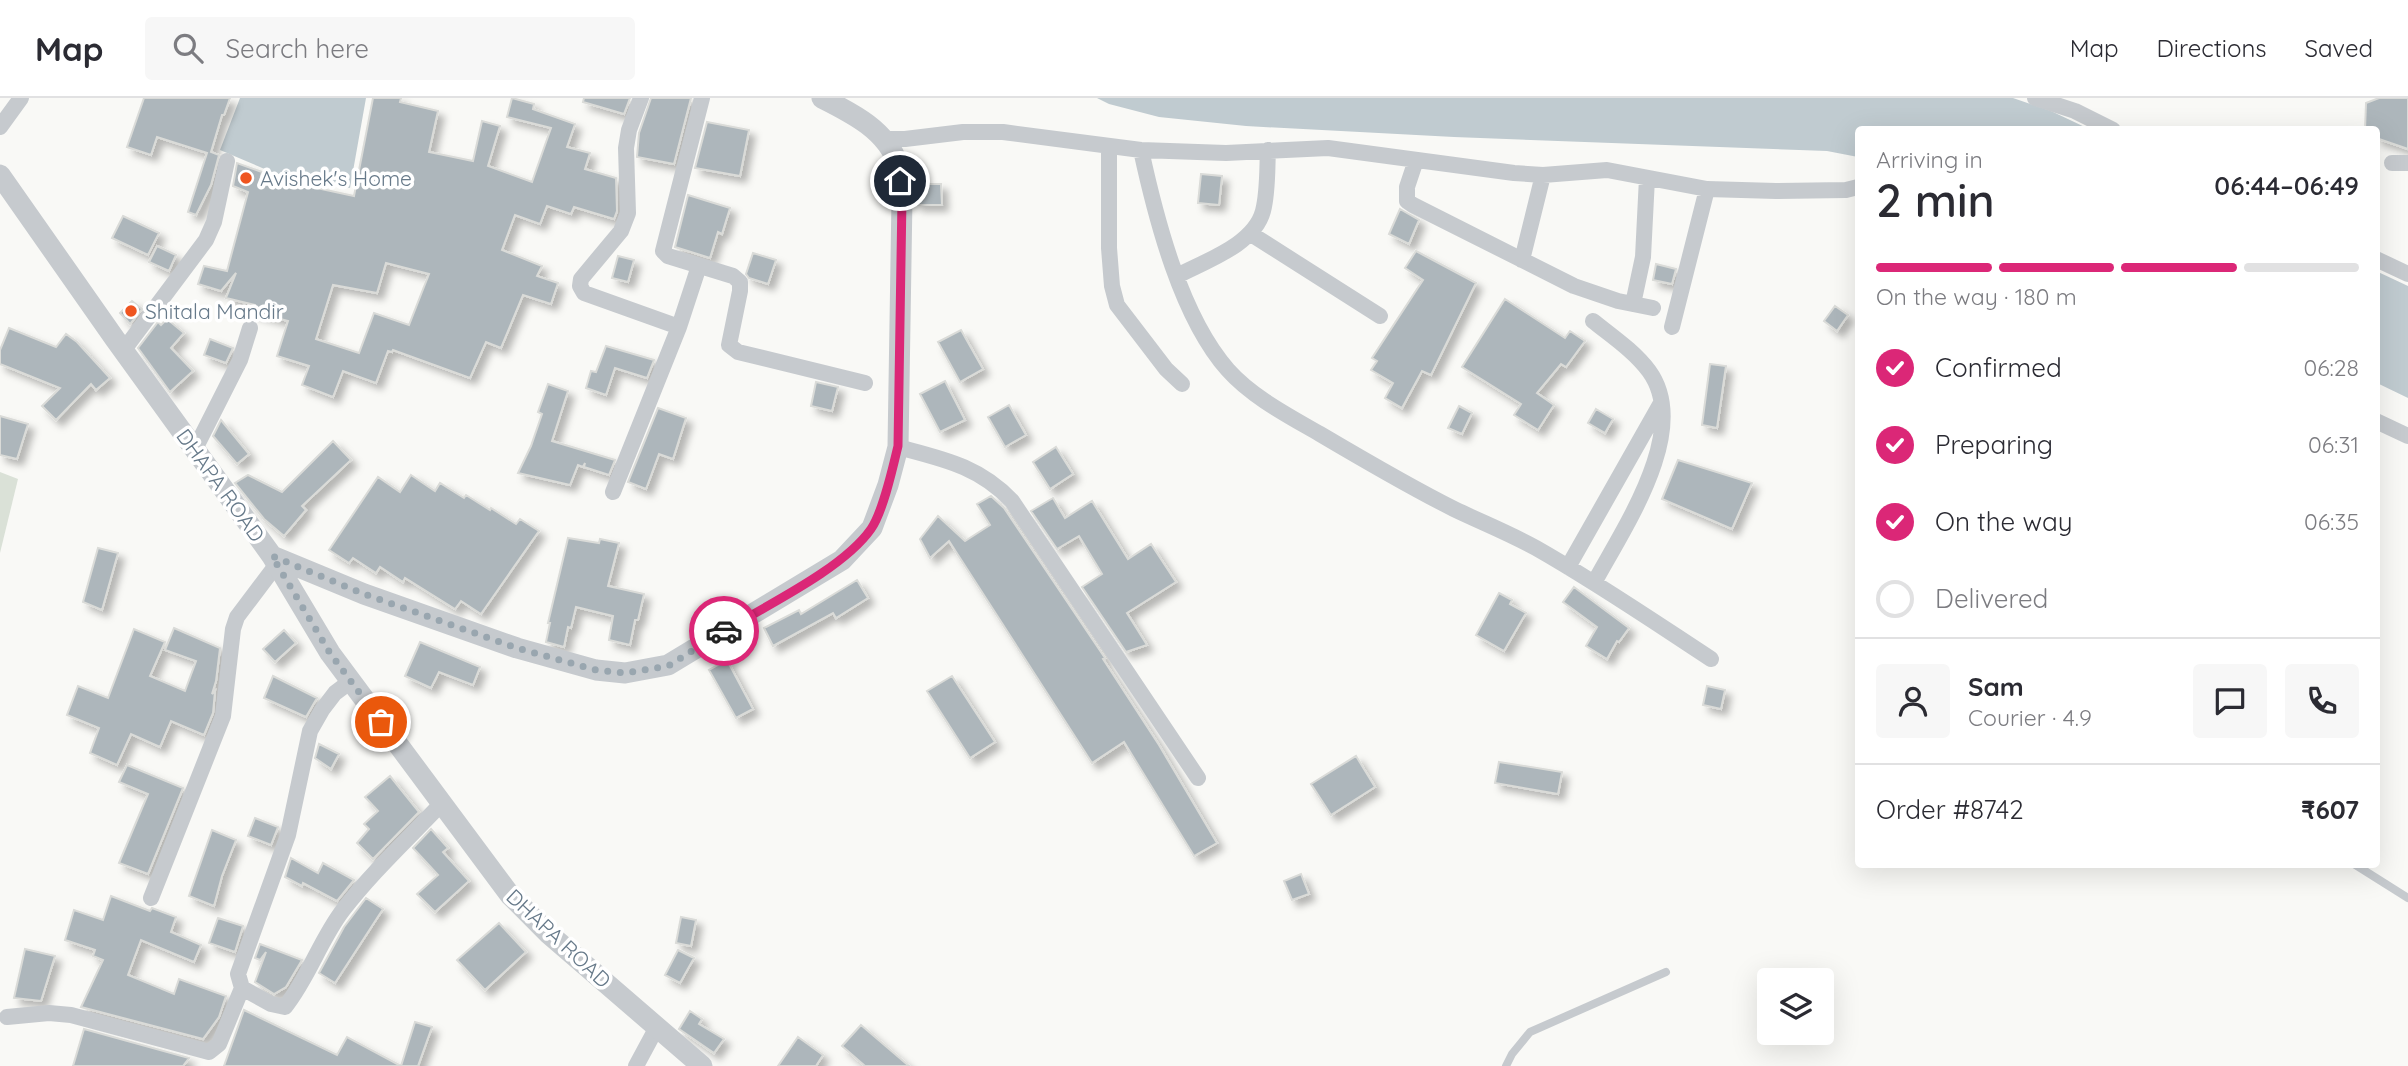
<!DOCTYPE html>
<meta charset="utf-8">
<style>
body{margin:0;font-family:Quicksand,sans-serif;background:#f7f7f7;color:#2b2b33;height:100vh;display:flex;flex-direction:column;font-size:26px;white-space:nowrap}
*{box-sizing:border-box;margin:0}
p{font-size:23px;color:#7c7c81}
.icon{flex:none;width:38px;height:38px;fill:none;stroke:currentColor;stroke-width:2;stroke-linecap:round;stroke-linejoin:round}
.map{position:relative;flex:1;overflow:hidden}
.panel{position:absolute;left:1855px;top:28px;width:525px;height:742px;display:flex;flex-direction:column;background:#fff;border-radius:7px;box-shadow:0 7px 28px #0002}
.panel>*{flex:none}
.tools{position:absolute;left:1757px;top:870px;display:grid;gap:14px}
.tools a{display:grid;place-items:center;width:77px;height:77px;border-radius:7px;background:#fff;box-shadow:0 7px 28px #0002;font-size:35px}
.pin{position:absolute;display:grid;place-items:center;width:60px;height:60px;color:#fff;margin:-30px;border:4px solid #fff;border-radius:50%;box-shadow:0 2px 7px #0007}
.courier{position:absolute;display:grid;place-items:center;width:70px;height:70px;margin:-35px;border:5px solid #db2777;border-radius:50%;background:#fff;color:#222;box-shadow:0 2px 9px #0007}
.summary em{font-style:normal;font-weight:600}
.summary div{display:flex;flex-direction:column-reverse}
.summary{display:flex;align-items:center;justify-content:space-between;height:119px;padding:0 21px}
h1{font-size:46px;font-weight:600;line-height:52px}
.bar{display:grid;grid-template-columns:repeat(4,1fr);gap:10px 7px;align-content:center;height:84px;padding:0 21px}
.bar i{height:9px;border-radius:5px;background:#e1e1e2}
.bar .selected{background:#db2777}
.bar p{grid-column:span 4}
.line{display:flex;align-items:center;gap:18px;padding:0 21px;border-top:2px solid #e1e1e2}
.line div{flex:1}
.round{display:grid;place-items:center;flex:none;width:74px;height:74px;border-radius:7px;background:#f7f7f7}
ol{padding:0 21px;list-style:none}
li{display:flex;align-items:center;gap:21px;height:77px}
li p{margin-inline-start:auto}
li .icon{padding:7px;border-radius:50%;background:#db2777;color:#fff;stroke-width:4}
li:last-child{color:#7c7c81}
li i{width:38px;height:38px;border:4px solid #e1e1e2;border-radius:50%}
header{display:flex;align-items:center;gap:42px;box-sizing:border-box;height:98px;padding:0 35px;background:#fff;border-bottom:2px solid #e1e1e2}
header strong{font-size:33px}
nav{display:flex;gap:38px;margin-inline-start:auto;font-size:24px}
.search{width:490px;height:63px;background:#f7f7f7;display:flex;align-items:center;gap:18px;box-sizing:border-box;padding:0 24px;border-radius:7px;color:#7c7c81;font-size:26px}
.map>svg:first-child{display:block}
.green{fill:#dae1d7}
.water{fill:#c0cbd0}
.building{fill:#adb6bb;stroke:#dadbd8;stroke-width:2;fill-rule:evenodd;filter:url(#shadow)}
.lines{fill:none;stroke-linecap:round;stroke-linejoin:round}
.service{stroke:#c6cace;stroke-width:8}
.minor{stroke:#c6cace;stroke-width:16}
.tertiary{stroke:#c6cace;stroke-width:21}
.done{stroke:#99a6af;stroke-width:7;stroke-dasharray:0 12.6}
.route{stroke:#db2777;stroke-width:9}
.poi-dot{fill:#ef5520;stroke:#fff;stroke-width:2.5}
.labels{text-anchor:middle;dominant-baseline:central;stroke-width:7;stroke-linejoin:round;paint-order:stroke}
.poi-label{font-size:21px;fill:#667989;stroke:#fff;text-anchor:start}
.street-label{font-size:21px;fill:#667989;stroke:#fff}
</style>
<header>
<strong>Map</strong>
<div class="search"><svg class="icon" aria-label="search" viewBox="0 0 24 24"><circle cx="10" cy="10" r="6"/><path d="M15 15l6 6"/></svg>Search here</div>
<nav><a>Map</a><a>Directions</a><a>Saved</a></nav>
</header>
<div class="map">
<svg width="2408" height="968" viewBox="0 0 2408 968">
<defs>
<filter id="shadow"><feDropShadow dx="6" dy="6" stdDeviation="3.5" flood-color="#0004"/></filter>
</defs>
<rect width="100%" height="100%" fill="#f9f9f6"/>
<path class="green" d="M0,374L18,381L0,455Z"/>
<path class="water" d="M240,0H366L350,90L274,75L220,52Z
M1097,0H2013L2051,13L2089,31L1858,32V59L1827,53L1454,39L1246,28L1159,19L1109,6Z
M2376,173L2408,188V300L2377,285Z"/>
<path class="building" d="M144,0H230L224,17H222L211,54L219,57L211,87L196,117L188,114L207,55L157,39L151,57L127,49Z
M373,0H401L400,4L438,13L429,54L473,63L482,23L500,28L488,68L532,84L551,30L507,19L512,0L534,6L533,11L575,26L567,49L590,55L585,71L616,80L617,113L614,121L574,109L571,116L547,108L540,126L515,117L502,152L542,168L537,178L558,185L551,206L523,197L501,250L486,244L470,280L393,252L392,254L388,253L376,285L343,273L333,299L302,287L309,268L277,258L288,223L253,214L255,207L226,200L236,175L221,193L198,186L204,168L227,173L248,94L233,88L237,65L262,74L261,78L354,98ZM386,165L429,176L409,227L374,215L359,255L316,241L333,187L377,195Z
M584,0H630L624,16L583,4Z
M651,0H691L674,66L637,59L639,35Z
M2379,0H2408V51L2376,40V32H2365L2366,5Z
M707,24L749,32L740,78L695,70Z
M1201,76L1222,78L1219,107L1198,105Z
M916,86H941L942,107H916Z
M688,97L730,110L722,136L718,134L710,160L675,149Z
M1400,111L1419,122L1409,146L1389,136Z
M123,118L159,135L148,157L112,140Z
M157,148L176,157L169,173L149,164Z
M1416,153L1476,185L1431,277L1422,273L1402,310L1385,300L1393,285L1371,272L1377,263L1372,260L1423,182L1405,170Z
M753,155L776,162L768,186L749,180L746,176Z
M618,158L634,162L628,184L612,180Z
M1656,166L1676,171L1672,186L1653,182Z
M1505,201L1565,240L1570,233L1585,243L1566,269L1561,266L1537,295L1554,307L1538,332L1514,317L1521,306L1462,269Z
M132,203L142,211L130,226L120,215Z
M1835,208L1848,217L1837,233L1824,223Z
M167,221L184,235L171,250L193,273L170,294L138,250L158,224L161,227Z
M9,230L56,249L66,236L77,244L110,280L96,292L91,286L56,322L42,308L60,290L0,266V252Z
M961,232L983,271L960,284L938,244Z
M210,241L233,250L226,265L204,257Z
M606,248L654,262L647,280L615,270L606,297L586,290L591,273L596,274Z
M1710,266L1726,268L1717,330L1702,327Z
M945,283L965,322L940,334L920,296Z
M816,284L838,289L832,313L811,308Z
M548,286L568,293L552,343L615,362L609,377L584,369L585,365L583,369L578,367L570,387L518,375L531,348L542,316L538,314Z
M1009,307L1026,337L1005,349L988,319Z
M1459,308L1472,315L1462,336L1448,330Z
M658,310L686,320L673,361L659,356L646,391L628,384Z
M1596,311L1613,321L1605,335L1588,325Z
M0,318L28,326L17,361L0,357Z
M221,322L249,356L237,366L213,338Z
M333,343L351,362L302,408L306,412L284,438L264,421L235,385L248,377L282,394Z
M1056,349L1073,376L1050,391L1033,364Z
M1678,362L1752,385L1732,431L1662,401Z
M411,377L435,393L440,385L464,400L466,397L490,412L491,410L516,426L520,421L539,433L481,516L461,503L455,511L405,480L403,484L380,469L376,475L353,460L349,465L329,452L378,379L400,394Z
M991,398L1004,410L1105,560L1103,561L1159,647L1217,745L1194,758L1124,644L1092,665L949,443L930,460L920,441L938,418L965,443L990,427L977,406Z
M1053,400L1065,420L1092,403L1128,461L1151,446L1176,484L1127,515L1147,547L1126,554L1082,489L1102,476L1079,438L1057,451L1031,413Z
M568,440L599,445L600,441L619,445L608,488L644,496L638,522H635L630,547L609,542L613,518L576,509L571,530L568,529L564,549L546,544L550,525H548Z
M98,450L118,455L102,512L83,504Z
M857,482L868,500L836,520L833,515L773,548L764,530L799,512L801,516Z
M1574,489L1629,530L1619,544L1617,543L1607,561L1586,548L1597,529L1563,504Z
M1499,495L1512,502L1510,506L1526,515L1504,553L1476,537Z
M174,530L220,550L216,583L212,596L215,593L213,615L204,637L171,623L160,649L131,636L117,667L90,655L99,630L67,617L78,588L108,600L134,531L165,544L150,578L185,593L196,563L165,552Z
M284,532L296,545L275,564L263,551Z
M420,544L480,569L473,587L439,574L431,590L405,578Z
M727,562L753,611L736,620L709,572Z
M273,578L317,600L306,619L264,600Z
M952,578L995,644L970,660L927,593Z
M1707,588L1725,592L1721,611L1703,607Z
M319,646L339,656L331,671L315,660Z
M1356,658L1375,689L1331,717L1311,686Z
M1499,664L1562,674L1558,696L1495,685Z
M127,667L183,690L148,776L119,765L148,696L119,684Z
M390,678L419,714L373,761L357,745L369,731L364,726L378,713L365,699Z
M255,720L278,729L271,747L248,738Z
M431,731L448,750L443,754L469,783L435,814L417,796L438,777L413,750Z
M212,732L236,742L222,778L214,808L189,798Z
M291,760L318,775L323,765L354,782L337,803L303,785L302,788L285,779Z
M1301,776L1309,796L1292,802L1284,783Z
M111,798L150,813L152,810L176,819L171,834L201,847L194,864L141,842L128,877L174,896L179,881L226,898L219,919L203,941L81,909L103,862L93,858L95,852L65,842L74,812L103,822Z
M366,800L383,811L335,885L319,875L344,829Z
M681,819L696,822L691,848L676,845Z
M218,820L243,828L235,854L209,845Z
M499,825L526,854L485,892L457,862Z
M260,846L302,862L286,889L274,896L255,884L266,854L260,862L255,860Z
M25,851L55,858L41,903L14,900Z
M678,852L694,860L680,885L665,877Z
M244,912L337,957L347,939L401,968L415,924L432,929L418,968H224Z
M690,913L702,921L699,926L724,941L714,955L679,931Z
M861,927L909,968H865L842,948Z
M84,931L189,960L183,968H73Z
M798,939L823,957L816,968H778Z"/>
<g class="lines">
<path class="service" d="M2354,766L2408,800
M1506,968L1512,956L1530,934L1666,874"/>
<path class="minor" d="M641,0L629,32L626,50L628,115L621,133L581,181L580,188L584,195L679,229
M702,0L663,153L668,158L733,178L740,184V193L729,247L738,254L865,285
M2035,0L2075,13L2113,32
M0,29L21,0
M885,41H905L963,34H1003L1141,52L1226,55L1328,50L1514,75L1543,77L1607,72L1707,91L1776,93L1846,92L1858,89
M1109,48V150L1112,188L1117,207L1166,271L1182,286
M1141,52C1156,121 1181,219 1228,272C1252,299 1289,318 1320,336C1364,362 1408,388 1454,411C1481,424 1509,435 1536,450C1596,484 1653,523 1711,561
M1416,62L1407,89V103L1413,107L1574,188L1618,203L1653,210
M2392,65H2408
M1251,136L1380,218
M2376,161L2408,176
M1522,162L1543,77
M1177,178C1205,163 1254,147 1263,113C1268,94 1267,71 1268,52
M1633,206L1643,159L1647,80
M1593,223C1613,239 1634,253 1649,273C1692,332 1623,431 1594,485
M1672,229L1707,91
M123,253L206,142L214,124L227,63
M2376,323L2408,338
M898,349C943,361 979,368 1012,403L1198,680
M195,351L240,262L250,230
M613,394L679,229L699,168
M1568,469L1661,305
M351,583L335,595L322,612L310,633L288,737L238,876L242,890L271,906L285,909C309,879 320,842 343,812C372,774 409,740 442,705
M151,800L223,618L233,531L237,519L277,466
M7,919L49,915L71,917L209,954L219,946L242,890
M636,968L657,929"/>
<path class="tertiary" d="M0,77L115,241L272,458L330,555L510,797L549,836L702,968
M272,458L364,496L517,550L596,572L625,575L668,567L842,462L872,430L888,387L898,349L902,100C901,89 901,77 898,67C888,33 852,15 822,0"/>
</g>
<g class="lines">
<path class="done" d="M381,624L330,555L272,458L364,496L517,550L596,572L625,575L668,568L724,533"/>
<path class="route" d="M724,533C767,507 843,471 871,431C883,414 893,369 898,348L902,100L900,83"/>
</g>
<g class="poi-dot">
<circle cx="246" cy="80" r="7"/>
<circle cx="131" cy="213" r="7"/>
</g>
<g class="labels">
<g class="poi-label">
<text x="260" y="80">Avishek's Home</text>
<text x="145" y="213">Shitala Mandir</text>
</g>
<g class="street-label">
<text transform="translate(221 387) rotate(54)">DHAPA ROAD</text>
<text transform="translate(559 840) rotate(43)">DHAPA ROAD</text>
</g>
</g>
</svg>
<div class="tools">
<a><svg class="icon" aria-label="layers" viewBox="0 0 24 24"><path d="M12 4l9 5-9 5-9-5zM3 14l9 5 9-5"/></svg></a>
</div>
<div class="pin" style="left:381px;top:624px;background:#ea580c"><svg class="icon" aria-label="bag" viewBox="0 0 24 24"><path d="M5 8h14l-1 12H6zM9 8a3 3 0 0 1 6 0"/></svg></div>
<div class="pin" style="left:900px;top:83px;background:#1f2937"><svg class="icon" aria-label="home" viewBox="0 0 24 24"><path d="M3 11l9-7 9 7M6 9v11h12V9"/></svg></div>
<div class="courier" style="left:724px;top:533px"><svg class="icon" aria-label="car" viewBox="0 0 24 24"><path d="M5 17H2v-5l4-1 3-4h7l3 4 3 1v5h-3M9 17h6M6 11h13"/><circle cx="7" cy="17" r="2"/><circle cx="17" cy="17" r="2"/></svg></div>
<section class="panel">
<div class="summary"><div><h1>2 min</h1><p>Arriving in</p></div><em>06:44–06:49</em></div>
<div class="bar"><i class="selected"></i><i class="selected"></i><i class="selected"></i><i></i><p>On the way · 180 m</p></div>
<ol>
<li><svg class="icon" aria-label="check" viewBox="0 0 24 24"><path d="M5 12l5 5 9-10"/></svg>Confirmed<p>06:28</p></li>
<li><svg class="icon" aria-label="check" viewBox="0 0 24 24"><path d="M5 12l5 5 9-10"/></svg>Preparing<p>06:31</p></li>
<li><svg class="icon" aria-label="check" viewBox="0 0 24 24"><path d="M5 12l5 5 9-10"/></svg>On the way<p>06:35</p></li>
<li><i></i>Delivered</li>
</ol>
<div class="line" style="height:126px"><a class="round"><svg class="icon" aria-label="person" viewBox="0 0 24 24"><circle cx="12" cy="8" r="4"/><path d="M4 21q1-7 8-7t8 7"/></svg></a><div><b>Sam</b><p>Courier · 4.9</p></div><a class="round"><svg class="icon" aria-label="chat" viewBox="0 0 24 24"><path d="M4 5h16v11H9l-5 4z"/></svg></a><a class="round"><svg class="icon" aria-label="phone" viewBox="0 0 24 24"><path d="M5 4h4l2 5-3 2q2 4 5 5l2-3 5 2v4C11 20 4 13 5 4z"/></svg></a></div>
<div class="line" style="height:91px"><div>Order #8742</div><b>₹607</b></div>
</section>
</div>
